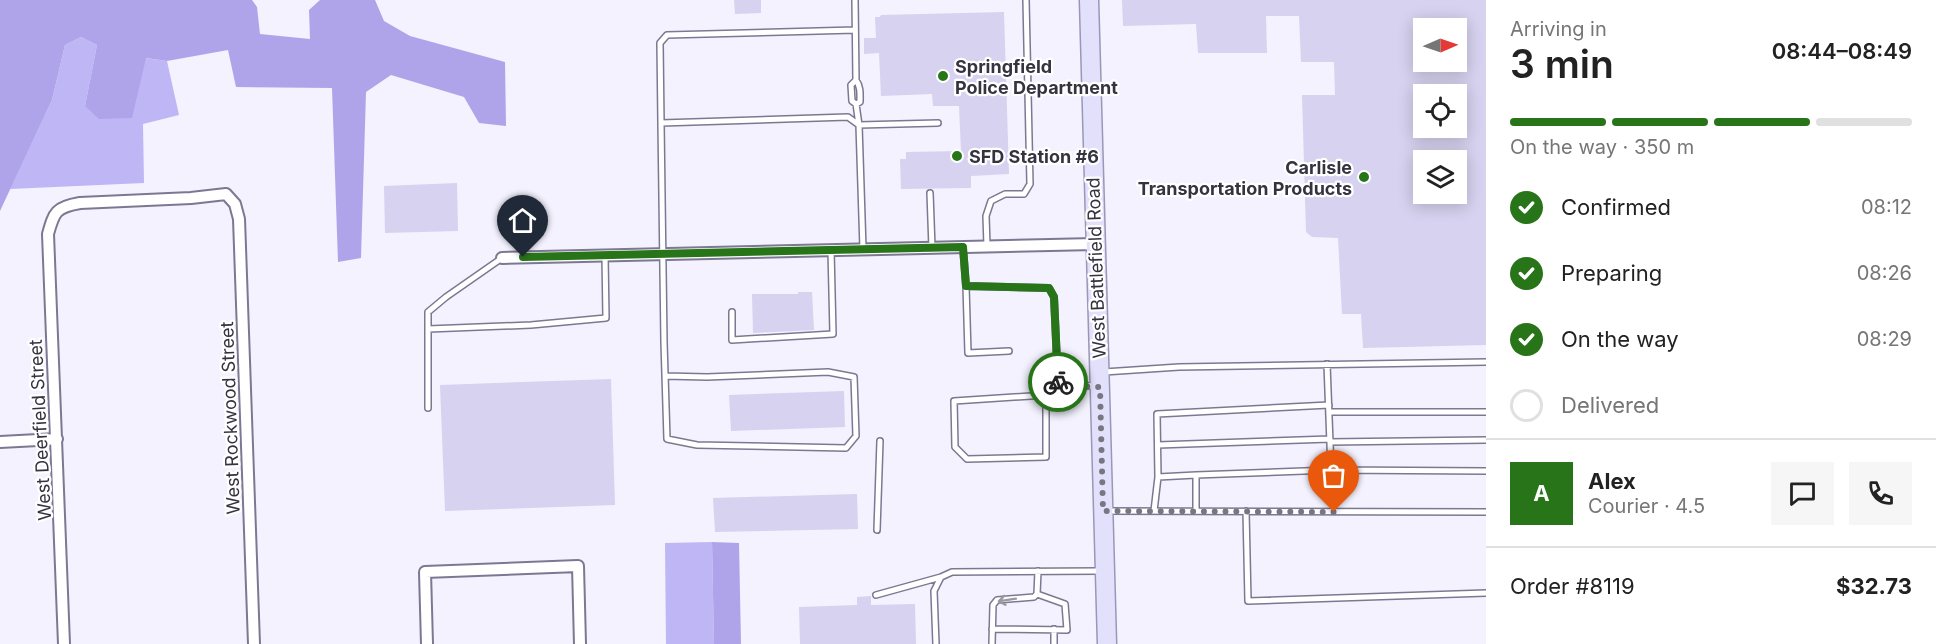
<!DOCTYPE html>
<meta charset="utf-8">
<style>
body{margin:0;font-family:Inter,sans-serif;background:#f6f6f6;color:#222;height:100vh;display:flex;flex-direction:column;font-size:22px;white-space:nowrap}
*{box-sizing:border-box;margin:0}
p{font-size:20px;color:#767676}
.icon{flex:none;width:33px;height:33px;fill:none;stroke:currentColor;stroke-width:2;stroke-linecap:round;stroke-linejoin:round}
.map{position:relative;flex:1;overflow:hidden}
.drawer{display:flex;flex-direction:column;background:#fff;width:450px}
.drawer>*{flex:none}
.needle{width:39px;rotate:88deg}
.fabs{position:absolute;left:1413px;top:18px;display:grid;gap:12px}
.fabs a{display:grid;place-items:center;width:54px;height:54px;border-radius:0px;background:#fff;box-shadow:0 3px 15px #0003;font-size:30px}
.pin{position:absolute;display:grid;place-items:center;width:51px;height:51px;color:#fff;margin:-62px -26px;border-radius:50% 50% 50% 0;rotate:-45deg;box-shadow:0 0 6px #0007}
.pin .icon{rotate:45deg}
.courier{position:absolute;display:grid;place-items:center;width:60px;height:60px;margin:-30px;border:4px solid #287419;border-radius:50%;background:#fff;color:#222;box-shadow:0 2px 8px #0007}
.summary em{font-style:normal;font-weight:600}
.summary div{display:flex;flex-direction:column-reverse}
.summary{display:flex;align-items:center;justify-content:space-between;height:102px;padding:0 24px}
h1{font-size:39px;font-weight:600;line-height:45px}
.bar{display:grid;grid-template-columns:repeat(4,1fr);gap:9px 6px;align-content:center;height:72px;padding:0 24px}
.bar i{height:8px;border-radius:4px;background:#e0e0e0}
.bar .current{background:#287419}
.bar p{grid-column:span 4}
.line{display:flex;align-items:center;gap:15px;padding:0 24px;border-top:2px solid #e0e0e0}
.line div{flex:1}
.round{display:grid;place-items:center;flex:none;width:63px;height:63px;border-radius:0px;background:#f6f6f6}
ol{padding:0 24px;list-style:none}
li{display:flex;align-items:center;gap:18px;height:66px}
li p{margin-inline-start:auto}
li .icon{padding:6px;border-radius:50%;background:#287419;color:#fff;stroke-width:4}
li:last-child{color:#767676}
li i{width:33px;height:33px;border:3px solid #e0e0e0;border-radius:50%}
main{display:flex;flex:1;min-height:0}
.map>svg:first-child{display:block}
.green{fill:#bfb6f5}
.forest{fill:#afa4ea}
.building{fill:#d6d2ef;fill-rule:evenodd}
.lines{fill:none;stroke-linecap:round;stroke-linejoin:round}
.service-casing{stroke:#7c7892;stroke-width:8}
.minor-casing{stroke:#7c7892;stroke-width:14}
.primary-casing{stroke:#9a96b8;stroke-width:21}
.service{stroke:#fff;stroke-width:5}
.minor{stroke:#fff;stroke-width:10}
.primary{stroke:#e3e0fb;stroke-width:18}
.oneway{stroke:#9a999f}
.done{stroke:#787682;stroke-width:6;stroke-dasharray:0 10.8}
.route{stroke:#287419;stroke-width:8}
.poi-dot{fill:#287419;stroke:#fff;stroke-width:2}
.labels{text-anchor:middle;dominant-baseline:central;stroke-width:4.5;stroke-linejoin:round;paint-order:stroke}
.poi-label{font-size:18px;font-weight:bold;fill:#35333f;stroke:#fff;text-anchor:start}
.street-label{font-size:18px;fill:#35333f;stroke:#fff}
</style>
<main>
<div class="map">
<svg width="1486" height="644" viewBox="0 0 1486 644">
<rect width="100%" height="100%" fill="#f3f2fe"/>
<path class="green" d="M81,37L97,45L85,106L145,58L167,61L179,115L143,124L144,183L10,189L52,100L65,45Z
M712,542L714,644H666L665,543Z"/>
<path class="forest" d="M0,0H252L257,7L260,34L310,39L309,10L320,0H375L384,21L410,36L505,62L506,126L479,123L464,97L391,75L366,92L361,258L338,262L332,88L236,87L228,50L167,61L146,58L132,118L99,119L85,106L97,45L81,37L65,45L52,100L0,211Z
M712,542L739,543L741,644H714Z"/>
<path class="building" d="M734,0H761V13L735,14Z
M1122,0H1486V345L1363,348L1361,314H1342L1338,238L1312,237L1306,232L1302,95H1335L1334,62H1301L1299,16H1266L1267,53H1198L1196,24L1123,26ZM1424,28H1456V62H1424ZM1424,94H1456V128H1424ZM1424,160H1456V194H1424Z
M1004,12L1009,174L971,176V188L901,189L900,159H906V152L961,151L959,106H933L932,94L881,96L879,53L864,54V38H876L875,17H880L881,15Z
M457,183L458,231L385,233L384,186Z
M798,292H812L814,330L753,333L752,294H798Z
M611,379L615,505L445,511L440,385Z
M844,391L845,427L731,431L729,395Z
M857,494L858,529L715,532L713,498Z
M871,596V605L915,604L916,644H800L799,607L857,605V597Z"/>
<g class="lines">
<defs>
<path id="service" d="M855,0L856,80
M856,104L860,102C860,94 861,87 856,80L851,85L852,101L856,104L859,125
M661,123L660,43L667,35L855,30
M930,193L932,248
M987,246L986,216L991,201L1005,194H1024L1030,184L1026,0
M963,247L966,286L1049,288L1054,297L1058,385L1096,386
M863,249L859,125L938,123
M966,286L968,353L1009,351
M732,312V340L833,334L831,250
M428,329L531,325L606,318L605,256
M1104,372L1179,367L1486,362
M665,376L707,377L828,372L854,377L856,436L846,448L697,445L667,439L664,342L661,123L848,117L859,125
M1046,395L954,401L955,447L967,459L1046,457V395L1058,385
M428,408V312L446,297L502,258
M1329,412H1486
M1330,442L1486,440
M1158,445L1330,439
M1331,470L1486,471
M1196,475L1158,477L1157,414L1329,405
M1105,511L1486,512
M1154,511L1158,477
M1196,511V475L1331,470L1327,364
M1246,511L1248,601L1486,593
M877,530L880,441
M876,595L941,577
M992,629L1067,630L1065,604L1037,594
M1054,629V644
M936,644L934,591L941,577L952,572L1100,571
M992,644L993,605L997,600L1034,597L1037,594L1038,571"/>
<path id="minor" d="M502,258L1095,244
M0,442L57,439
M64,644L48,234C54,212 56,207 80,203L191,198L226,194L235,204L239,219L254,644
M427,644L425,572L578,566L580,644"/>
<path id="primary" d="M1089,0L1107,644"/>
</defs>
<use href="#service" class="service-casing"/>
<use href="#minor" class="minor-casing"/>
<use href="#primary" class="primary-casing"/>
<use href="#service" class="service"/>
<use href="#minor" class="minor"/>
<use href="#primary" class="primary"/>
</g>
<defs><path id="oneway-shaft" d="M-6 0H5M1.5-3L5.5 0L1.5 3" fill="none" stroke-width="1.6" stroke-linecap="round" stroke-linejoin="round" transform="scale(1.5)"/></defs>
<use class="oneway" href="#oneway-shaft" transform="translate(1007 600) rotate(171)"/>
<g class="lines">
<path class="done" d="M1058,382V385L1100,387L1103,511L1334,512"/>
<path class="route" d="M523,257L963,247L966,286L1049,288L1054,297L1058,382"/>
</g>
<g class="poi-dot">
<circle cx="943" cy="76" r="6"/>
<circle cx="957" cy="156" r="6"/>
<circle cx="1364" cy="177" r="6"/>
</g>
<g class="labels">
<g class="poi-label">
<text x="955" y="66">Springfield<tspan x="955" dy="21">Police Department</tspan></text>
<text x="969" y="156">SFD Station #6</text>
<text x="1352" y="167" text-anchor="end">Carlisle<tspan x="1352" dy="21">Transportation Products</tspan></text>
</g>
<g class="street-label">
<text transform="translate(1096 268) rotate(-92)">West Battlefield Road</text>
<text transform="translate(230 418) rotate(-92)">West Rockwood Street</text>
<text transform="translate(40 430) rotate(-93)">West Deerfield Street</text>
</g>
</g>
</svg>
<div class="fabs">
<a><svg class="needle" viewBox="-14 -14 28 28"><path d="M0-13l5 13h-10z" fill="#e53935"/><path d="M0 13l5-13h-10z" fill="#767676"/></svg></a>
<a><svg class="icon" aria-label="locate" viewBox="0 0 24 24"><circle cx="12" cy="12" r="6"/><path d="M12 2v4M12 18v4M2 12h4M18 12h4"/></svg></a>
<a><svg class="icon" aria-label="layers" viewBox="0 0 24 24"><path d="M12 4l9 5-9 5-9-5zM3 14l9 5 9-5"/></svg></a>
</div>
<div class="pin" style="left:1334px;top:512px;background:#ea580c"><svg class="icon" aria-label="bag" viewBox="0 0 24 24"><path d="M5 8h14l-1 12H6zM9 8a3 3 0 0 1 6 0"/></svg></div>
<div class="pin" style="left:523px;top:257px;background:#1f2937"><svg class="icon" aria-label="home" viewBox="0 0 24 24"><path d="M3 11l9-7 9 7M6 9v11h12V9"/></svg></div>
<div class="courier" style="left:1058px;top:382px"><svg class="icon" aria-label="bike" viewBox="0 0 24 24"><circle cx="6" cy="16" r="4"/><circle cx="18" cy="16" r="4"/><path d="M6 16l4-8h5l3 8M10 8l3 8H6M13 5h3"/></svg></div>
</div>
<section class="drawer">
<div class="summary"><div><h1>3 min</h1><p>Arriving in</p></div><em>08:44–08:49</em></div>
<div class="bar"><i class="current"></i><i class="current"></i><i class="current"></i><i></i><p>On the way · 350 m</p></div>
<ol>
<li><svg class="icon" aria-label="check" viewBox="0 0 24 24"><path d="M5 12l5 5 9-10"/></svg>Confirmed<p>08:12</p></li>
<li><svg class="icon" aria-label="check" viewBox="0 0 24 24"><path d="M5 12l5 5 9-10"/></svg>Preparing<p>08:26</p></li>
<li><svg class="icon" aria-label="check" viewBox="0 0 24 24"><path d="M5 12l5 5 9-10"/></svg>On the way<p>08:29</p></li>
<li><i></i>Delivered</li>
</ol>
<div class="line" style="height:108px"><b class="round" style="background:#287419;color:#fff">A</b><div><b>Alex</b><p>Courier · 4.5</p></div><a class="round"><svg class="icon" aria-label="chat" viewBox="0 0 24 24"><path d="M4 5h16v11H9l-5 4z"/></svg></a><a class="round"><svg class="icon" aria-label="phone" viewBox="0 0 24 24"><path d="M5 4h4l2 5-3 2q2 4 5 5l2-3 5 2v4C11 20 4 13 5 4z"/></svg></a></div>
<div class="line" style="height:78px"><div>Order #8119</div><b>$32.73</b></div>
</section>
</main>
